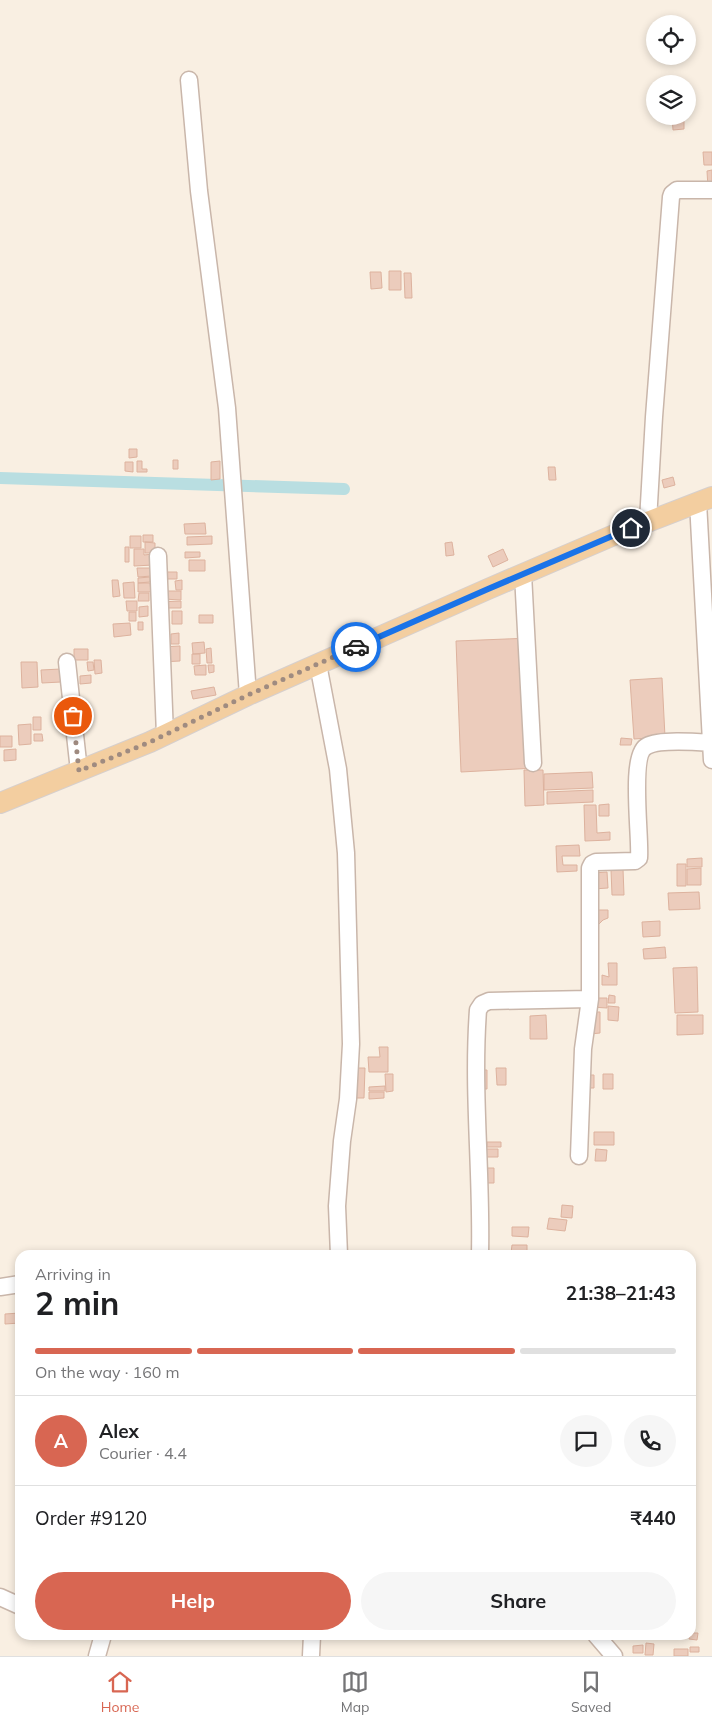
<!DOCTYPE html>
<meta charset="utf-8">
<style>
body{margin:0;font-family:Mulish,sans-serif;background:#f6f6f6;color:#202124;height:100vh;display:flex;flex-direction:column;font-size:19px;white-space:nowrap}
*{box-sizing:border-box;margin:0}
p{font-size:16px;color:#757577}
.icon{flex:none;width:28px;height:28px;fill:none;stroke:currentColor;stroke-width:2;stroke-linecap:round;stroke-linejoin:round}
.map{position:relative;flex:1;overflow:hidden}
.panel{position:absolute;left:15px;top:1250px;width:681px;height:390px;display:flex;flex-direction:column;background:#fff;border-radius:15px;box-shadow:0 2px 8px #0003}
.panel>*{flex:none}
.controls{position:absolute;left:646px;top:15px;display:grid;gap:10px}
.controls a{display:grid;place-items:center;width:50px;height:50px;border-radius:50%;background:#fff;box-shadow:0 2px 8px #0003;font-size:25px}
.pin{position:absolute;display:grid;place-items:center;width:42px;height:42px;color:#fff;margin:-21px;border:2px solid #fff;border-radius:50%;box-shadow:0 1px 5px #0007}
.courier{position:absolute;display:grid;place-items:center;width:50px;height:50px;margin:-25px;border:4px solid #1a73e8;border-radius:50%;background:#fff;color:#222;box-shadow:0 1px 6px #0007}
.overview em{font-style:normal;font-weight:700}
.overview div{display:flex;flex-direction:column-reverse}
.overview{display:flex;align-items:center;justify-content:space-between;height:85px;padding:0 20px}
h1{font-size:32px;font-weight:700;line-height:38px}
.bar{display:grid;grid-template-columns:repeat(4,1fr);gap:8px 5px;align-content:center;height:60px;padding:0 20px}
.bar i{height:6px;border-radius:4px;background:#e0e0e0}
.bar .active{background:#d86652}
.bar p{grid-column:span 4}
.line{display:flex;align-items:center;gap:12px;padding:0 20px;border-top:1px solid #e0e0e0}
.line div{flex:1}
.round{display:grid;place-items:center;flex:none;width:52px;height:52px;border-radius:26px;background:#f6f6f6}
.button{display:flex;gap:10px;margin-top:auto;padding:10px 20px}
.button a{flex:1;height:58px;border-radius:30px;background:#d86652;color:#fff;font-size:20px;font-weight:700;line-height:58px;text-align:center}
.button a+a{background:#f6f6f6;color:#202124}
.tab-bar{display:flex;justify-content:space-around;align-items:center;height:70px;border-top:1px solid #e0e0e0;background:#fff;font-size:14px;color:#757577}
.tab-bar a{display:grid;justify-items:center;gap:2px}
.tab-bar .active{color:#d86652}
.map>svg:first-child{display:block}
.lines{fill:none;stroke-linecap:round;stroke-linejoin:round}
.canal{stroke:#b9dee1;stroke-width:12}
.building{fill:#ecccbc;stroke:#ddb29e}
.minor-casing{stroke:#c9b6aa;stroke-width:19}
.major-casing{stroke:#d6cfcd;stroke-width:22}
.minor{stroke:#fff;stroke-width:16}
.major{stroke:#f3cea0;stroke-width:20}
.done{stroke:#9f8b80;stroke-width:5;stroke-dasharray:0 9}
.route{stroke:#1a73e8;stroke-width:6}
</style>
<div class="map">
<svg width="712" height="1656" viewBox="0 0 712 1656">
<rect width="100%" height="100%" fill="#f9efe2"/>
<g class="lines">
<path class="canal" d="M0,478L344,489"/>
</g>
<path class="building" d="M672,116H684V129L673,130Z
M703,152H712V165H704Z
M712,170V188H708L707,171Z
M389,271H401V290H389Z
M370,272H381L382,288L371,289Z
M404,273H411L412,298H405Z
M129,449H137V457L129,458Z
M173,460H178V469H173Z
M137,461H142V469H147V472H137Z
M220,461V479L211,480V462Z
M125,462H133V472L125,471Z
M548,467H555L556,480H549Z
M673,477L675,485L664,488L662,480Z
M205,523L206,534H185L184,524Z
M143,535H153V542H143Z
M130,536H141V548H130Z
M212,536V544L187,545V537Z
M145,542L155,543V553H145Z
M452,542L454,555L446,556L445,543Z
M125,547H129V562H125Z
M134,549H144V555L153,554V565L134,566Z
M503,549L508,560L493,567L488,556Z
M185,552H200V557L185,558Z
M189,560H205V571H189Z
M137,568H152V576L138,577Z
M164,572H177V579H164Z
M150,577V582L138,583V578Z
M112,580H118L120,596L113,597Z
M182,580V590H176L175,581Z
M134,582L135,598H124L123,583Z
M138,583H150L151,592H138Z
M163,591H181V600L163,599Z
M139,593H149V601H138Z
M126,601H137V611H127Z
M181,601V608H159V602Z
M148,606V616L139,617V607Z
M172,611H182V624H172Z
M129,612H136V621H129Z
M199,615H213V623H199Z
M138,622H143V630H138Z
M130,623L131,635L114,637L113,624Z
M179,633V644H171V634Z
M531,638L536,768L461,772L456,641Z
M204,642L205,653L193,654L192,643Z
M180,646V661L161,662V647Z
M211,648L212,663H207L206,649Z
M74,649H88V660H74Z
M192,654H200V664H192Z
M94,660H101L102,673L95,674Z
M21,662H37L38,687L22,688Z
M87,662H93L94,670L88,671Z
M206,665V675H195L194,666Z
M208,665H214V672L209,673Z
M61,669V682L42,683L41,670Z
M91,675V683L80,684V676Z
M662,678L665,737L634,739L630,680Z
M214,687L216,695L193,699L191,691Z
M33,717H41V730H33Z
M31,724V744L19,745L18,725Z
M34,734H42L43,741H34Z
M0,736H12V747H0Z
M621,738L632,739L631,745H620Z
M16,749V760L4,761V750Z
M524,770H543L544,805L525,806Z
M592,772L593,788L544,790V774Z
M593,790V802L547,804V792Z
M609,804V816H599V805Z
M584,805H596L597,833L610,832V840L585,841Z
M579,845L580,856H562L563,865H577V871L557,872L556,846Z
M702,858V867H687V859Z
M677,864H686V886H677Z
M701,868V885H687V869Z
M623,869L624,895H612L611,870Z
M607,872L608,888L593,889V873Z
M699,892L700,909L669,910L668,893Z
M594,910H608V918L603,920L599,924H594Z
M660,921V936L643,937L642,922Z
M665,947L666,958L644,959L643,949Z
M608,963H617V985H602V975L609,977Z
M697,967L698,1012L675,1013L673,968Z
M609,995L615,996V1003H608Z
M591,998H607V1008L591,1007Z
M608,1006L619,1007L618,1021L608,1020Z
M590,1012H600V1033L590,1034Z
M546,1015L547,1039H530V1016Z
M677,1015H703V1034L677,1035Z
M379,1047H388V1072H369L368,1057H380Z
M351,1068H365L364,1098H350Z
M496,1068H506V1085H497Z
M479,1070H487V1089H479Z
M385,1074H393V1091L386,1092Z
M603,1074H613V1089H603Z
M580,1075H594V1088H579Z
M385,1086V1091H369V1087Z
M369,1092H384V1098L369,1099Z
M594,1132H614V1145H594Z
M487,1142H501V1147H487Z
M482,1149H498V1157H481Z
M596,1149L607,1150L606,1161H595Z
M481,1168H494V1183H482Z
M562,1205L573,1206L572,1218L561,1217Z
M549,1218L567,1220L565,1231L547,1229Z
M512,1227H529L528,1237L512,1236Z
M512,1245H527V1253H511Z
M20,1292V1308H17L16,1293Z
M20,1313V1323L5,1324V1314Z
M691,1633H698L697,1640L689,1639Z
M646,1643L654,1644L653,1655H645Z
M643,1645V1653H633V1646Z
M690,1647H699V1652H690Z
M674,1649H688V1656H674Z"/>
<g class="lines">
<defs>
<path id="minor" d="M189,80L199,191L227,408L248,695
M698,502L712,760
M648,521L654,417L671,197L672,194L677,190H712
M158,556L165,735
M523,574L533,763
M67,662L79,771
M318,664L338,769L346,853L351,1044L348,1099L342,1141L337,1206L339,1255
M579,1156L583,1049L590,999
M480,1255C482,1173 472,1092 478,1010L482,1004L489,1001L590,999V868L592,864L596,862L635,861L639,858C641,838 629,754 647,746C660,739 697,742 712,743
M0,1287L20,1284
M0,1597L20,1606
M596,1635L614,1656
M97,1656L103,1635
M311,1656L312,1635"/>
<path id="major" d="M0,803L150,742L248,695L488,589L614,535L712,497"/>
</defs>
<use href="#minor" class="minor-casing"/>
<use href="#major" class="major-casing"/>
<use href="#minor" class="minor"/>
<use href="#major" class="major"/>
</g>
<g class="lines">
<path class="done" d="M73,716L79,771L150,742L248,695L356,647"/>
<path class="route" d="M356,647L488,589L631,528"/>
</g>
</svg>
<div class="controls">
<a><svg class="icon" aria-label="locate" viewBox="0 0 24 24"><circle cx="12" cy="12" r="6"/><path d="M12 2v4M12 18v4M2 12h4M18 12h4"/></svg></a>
<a><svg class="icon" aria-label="layers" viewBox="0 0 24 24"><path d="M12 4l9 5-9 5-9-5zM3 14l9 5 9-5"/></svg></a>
</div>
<div class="pin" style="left:73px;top:716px;background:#ea580c"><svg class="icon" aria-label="bag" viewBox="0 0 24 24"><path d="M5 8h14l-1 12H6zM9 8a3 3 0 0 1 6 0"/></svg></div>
<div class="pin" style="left:631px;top:528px;background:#1f2937"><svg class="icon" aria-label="home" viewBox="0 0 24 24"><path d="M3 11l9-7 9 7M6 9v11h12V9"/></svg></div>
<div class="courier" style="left:356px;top:647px"><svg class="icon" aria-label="car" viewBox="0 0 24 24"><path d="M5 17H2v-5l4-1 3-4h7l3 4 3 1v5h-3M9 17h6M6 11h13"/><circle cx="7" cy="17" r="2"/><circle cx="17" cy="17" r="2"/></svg></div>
<section class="panel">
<div class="overview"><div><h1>2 min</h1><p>Arriving in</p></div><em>21:38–21:43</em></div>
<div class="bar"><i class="active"></i><i class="active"></i><i class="active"></i><i></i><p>On the way · 160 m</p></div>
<div class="line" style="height:90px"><b class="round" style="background:#d86652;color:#fff">A</b><div><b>Alex</b><p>Courier · 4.4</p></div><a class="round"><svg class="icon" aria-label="chat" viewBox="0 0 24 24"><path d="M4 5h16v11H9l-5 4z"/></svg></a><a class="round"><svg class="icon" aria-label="phone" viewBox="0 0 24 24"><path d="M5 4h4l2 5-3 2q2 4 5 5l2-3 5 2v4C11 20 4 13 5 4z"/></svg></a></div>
<div class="line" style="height:65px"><div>Order #9120</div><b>₹440</b></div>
<div class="button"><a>Help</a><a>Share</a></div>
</section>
</div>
<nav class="tab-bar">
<a class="active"><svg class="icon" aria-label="home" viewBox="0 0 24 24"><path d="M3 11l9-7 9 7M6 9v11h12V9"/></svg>Home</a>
<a><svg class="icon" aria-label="map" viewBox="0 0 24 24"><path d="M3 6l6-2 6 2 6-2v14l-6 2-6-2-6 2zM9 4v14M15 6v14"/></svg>Map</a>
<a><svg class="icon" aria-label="saved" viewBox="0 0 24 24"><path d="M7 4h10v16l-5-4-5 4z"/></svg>Saved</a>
</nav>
